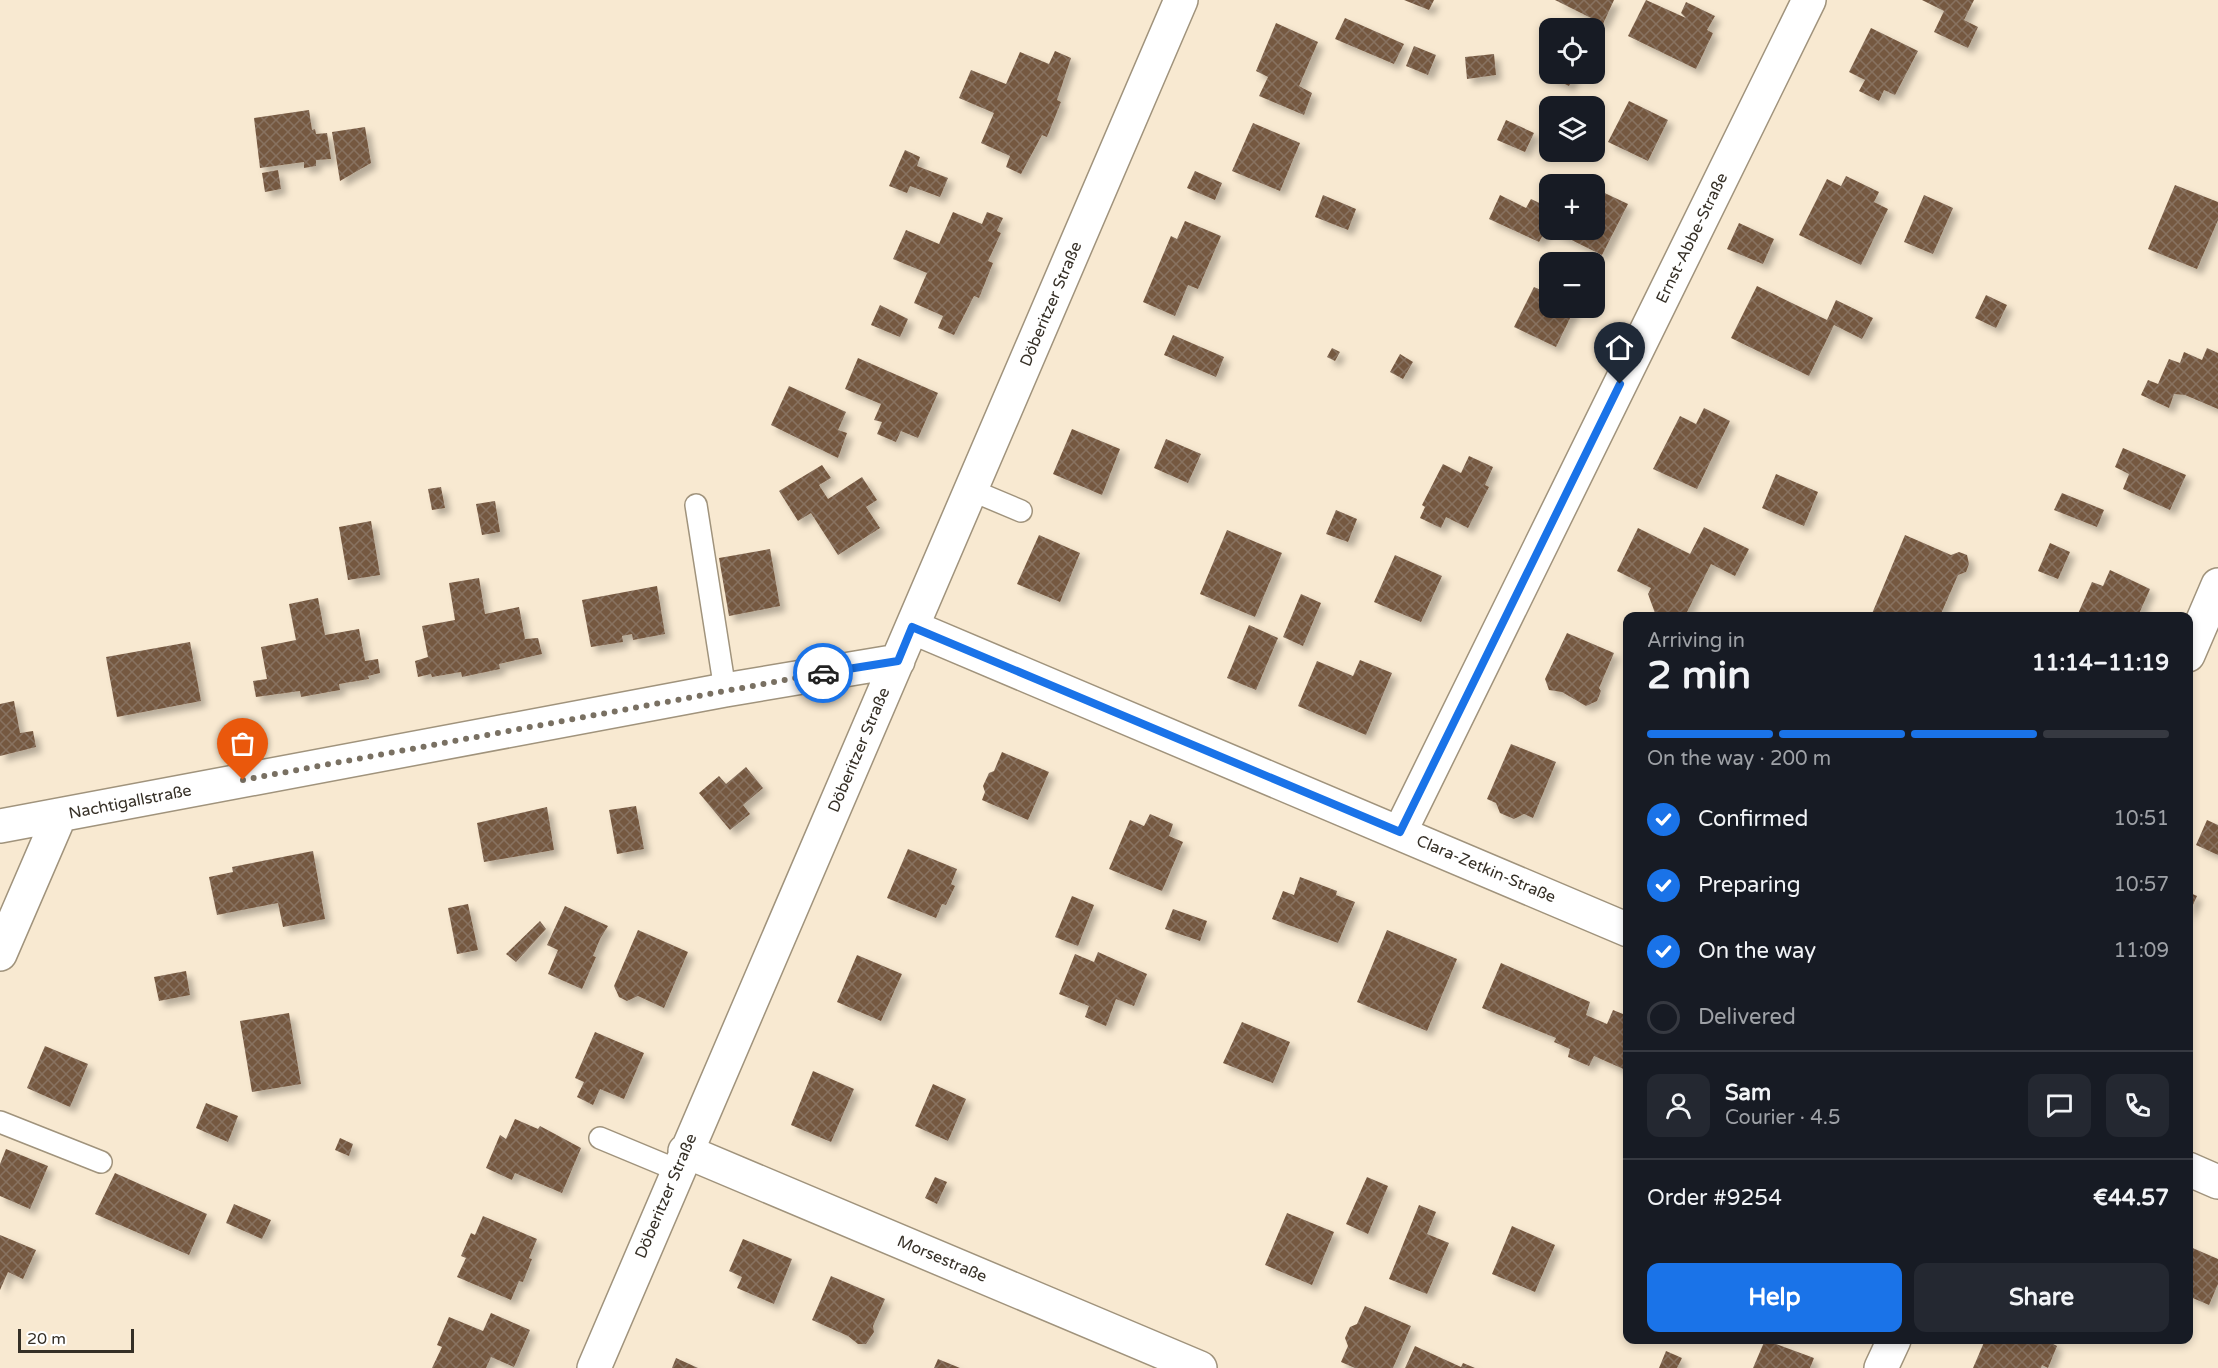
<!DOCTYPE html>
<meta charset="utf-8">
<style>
body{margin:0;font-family:"Varela Round",sans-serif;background:#242831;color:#f1f3f6;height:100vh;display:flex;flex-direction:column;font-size:22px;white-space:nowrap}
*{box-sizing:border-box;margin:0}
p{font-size:20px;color:#9ea1a6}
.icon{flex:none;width:33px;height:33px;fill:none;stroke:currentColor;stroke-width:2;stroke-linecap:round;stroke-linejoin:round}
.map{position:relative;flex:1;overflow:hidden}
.details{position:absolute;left:1623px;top:612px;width:570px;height:732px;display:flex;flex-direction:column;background:#171b24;border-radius:12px;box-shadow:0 3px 9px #0003}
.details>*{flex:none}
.tools{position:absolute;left:1539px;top:18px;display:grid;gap:12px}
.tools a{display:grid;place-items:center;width:66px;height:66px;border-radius:12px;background:#171b24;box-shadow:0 3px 9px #0003;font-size:30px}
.scale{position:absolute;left:18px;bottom:15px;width:116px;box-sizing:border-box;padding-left:6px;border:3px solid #352f26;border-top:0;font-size:16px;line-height:21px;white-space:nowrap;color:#352f26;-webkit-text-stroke:4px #fff;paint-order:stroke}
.pin{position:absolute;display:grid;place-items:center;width:51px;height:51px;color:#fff;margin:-62px -26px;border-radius:50% 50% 50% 0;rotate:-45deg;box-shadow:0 0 6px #0007}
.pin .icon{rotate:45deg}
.courier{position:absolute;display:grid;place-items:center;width:60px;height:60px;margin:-30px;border:4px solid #1a73e8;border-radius:50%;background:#fff;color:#222;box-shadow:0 2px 8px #0007}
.headline em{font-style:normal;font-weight:700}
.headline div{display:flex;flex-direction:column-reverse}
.headline{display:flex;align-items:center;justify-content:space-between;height:102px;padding:0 24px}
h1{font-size:39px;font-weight:700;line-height:45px}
.bar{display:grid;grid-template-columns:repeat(4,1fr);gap:9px 6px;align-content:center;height:72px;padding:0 24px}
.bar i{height:8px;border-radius:4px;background:#363941}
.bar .on{background:#1a73e8}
.bar p{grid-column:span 4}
.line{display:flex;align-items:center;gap:15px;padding:0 24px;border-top:2px solid #363941}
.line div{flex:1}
.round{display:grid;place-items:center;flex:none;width:63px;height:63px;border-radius:12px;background:#242831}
ol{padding:0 24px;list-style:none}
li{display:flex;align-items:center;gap:18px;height:66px}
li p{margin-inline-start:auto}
li .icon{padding:6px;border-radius:50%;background:#1a73e8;color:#fff;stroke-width:4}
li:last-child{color:#9ea1a6}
li i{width:33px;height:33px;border:3px solid #363941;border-radius:50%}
.cta{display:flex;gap:12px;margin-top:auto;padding:12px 24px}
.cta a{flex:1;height:69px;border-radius:12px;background:#1a73e8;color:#fff;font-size:24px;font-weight:700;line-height:69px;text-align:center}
.cta a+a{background:#242831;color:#f1f3f6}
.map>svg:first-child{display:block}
.building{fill:url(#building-cross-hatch);filter:url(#shadow)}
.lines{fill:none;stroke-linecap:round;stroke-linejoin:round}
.service-casing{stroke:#a0937c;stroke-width:24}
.minor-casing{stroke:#a0937c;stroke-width:36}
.service{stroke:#fff;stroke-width:21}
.minor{stroke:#fff;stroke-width:33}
.done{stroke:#797062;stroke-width:6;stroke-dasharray:0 10.8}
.route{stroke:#1a73e8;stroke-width:8}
.labels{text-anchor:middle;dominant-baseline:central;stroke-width:6;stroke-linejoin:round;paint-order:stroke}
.street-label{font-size:16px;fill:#352f26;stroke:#fff}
</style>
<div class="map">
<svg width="2218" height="1368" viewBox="0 0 2218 1368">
<defs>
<pattern id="building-cross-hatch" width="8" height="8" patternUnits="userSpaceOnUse" patternTransform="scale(1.5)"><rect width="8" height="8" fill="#755841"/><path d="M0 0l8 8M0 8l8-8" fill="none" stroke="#887260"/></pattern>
<filter id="shadow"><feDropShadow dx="5.5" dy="5.5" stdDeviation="3" flood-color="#0004"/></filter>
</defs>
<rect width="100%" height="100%" fill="#f8e9d1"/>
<path class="building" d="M1404,0H1434L1429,10Z
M1555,0H1614L1603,24Z
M1646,0L1686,18L1681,13L1686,2L1715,16L1707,30L1713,33L1696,69L1628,36Z
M1922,0H1974L1964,20L1978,27L1968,48L1934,32L1944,11Z
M1345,18L1404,44L1394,64L1335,39Z
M1276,23L1318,42L1299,86L1312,93L1304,115L1259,96L1268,77L1256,71Z
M1871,28L1918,51L1895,95L1884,90L1879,101L1859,91L1865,80L1849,72Z
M1414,46L1436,55L1428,75L1406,66Z
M1055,51L1071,58L1057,100L1061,102L1047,137L1042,135L1021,174L1006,167L1010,156L981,143L994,113L959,98L971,70L1006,84L1020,52L1049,64Z
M1494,54L1496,75L1467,79L1465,57Z
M1550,66V74H1575L1569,86L1544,74Z
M1629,101L1668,120L1648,161L1608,142Z
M309,110L312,130L315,129L316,134L327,133L331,159L316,160V166L304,168V162L260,168L254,118Z
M1506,120L1534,133L1525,152L1497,140Z
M1253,123L1300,143L1280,191L1232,171Z
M365,127L371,163L340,181L332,132Z
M905,150L920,157L917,166L948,178L940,197L910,186L907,193L889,186Z
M278,170L281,189L265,192L262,173Z
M1195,171L1222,183L1215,200L1187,188Z
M1846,176L1879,192L1874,202L1888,209L1861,265L1799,235L1827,179L1841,186Z
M2175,185L2218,202V220L2197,269L2148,249Z
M1594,188L1628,204L1602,255L1547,228L1539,242L1489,219L1500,195L1526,208L1531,199L1550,208V230H1594Z
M1323,195L1356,209L1348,230L1315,217Z
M1924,195L1953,208L1933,254L1904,242Z
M953,212L982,224L987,212L1003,218L997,231L1001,233L988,261L993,263L979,298L974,296L954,335L938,328L943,316L914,303L927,273L893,259L906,230L939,244Z
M1185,221L1221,236L1198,289L1188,285L1175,316L1143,302L1171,236L1177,239Z
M1739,223L1774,239L1763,264L1727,249Z
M1757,286L1827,320L1836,300L1873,318L1862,339L1834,325L1809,376L1731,338Z
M1534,287L1550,294V308H1575L1556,347L1514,327Z
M1986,295L2007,305L1996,328L1975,318Z
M880,305L908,319L900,337L871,325Z
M1173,335L1224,357L1216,377L1164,355Z
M1332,348L1340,352L1335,361L1327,357Z
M2207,348L2218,353V409L2185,395L2174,394L2169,408L2141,395L2148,380L2158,384L2169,359L2180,363L2184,352L2202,360Z
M1400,354L1413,362L1403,379L1390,372Z
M858,358L938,393L918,438L901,431L896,442L877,434L882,422L874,420L881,404L845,389Z
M789,386L846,412L838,430L847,433L838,458L771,425Z
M1704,408L1730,421L1697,489L1653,469L1680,416L1696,424Z
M1072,429L1120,449L1102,495L1053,474Z
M1166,439L1201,454L1188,483L1154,468Z
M2123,448L2186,475L2170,510L2123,489L2129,474L2115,467Z
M1469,456L1493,467L1485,485L1489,487L1468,528L1446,517L1441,528L1420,518L1425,507L1422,505L1443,464L1461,473Z
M822,465L831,478L819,485L828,499L862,477L877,500L866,507L880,528L838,555L811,513L798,521L779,491Z
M1776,474L1818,492L1804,526L1762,508Z
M441,487L445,508L432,510L428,489Z
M2062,493L2104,510L2097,527L2054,510Z
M495,501L500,532L482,535L476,504Z
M1336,510L1357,519L1348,542L1326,534Z
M371,521L380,575L348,580L339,527Z
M1704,527L1749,549L1735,576L1711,564L1685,616H1662L1655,613L1648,594L1651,588L1617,571L1638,528L1690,554Z
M1227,530L1282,553L1255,617L1200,594Z
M1039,535L1080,553L1060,602L1017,584Z
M1905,535L1951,555L1959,552L1967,555L1969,564L1966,572L1958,575L1940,616H1871Z
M2050,543L2070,552L2058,579L2038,571Z
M770,549L780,606L729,616L719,558Z
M1395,555L1442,576L1421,622L1374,602Z
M2110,570L2150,589L2138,616H2077L2092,582L2103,586Z
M479,578L485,614L519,607L525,639L538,638L542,654L499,664L500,669L462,677L461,672L432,677L431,674L418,677L415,661L428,657L422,626L455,620L449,583Z
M657,586L665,634L633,640L632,634L622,636L623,642L591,647L582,600Z
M1301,594L1321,603L1303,646L1283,637Z
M318,598L325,635L359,629L365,661L378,659L380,673L368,676L369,679L339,684L340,690L301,697L300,691L256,697L253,681L267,679L261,647L296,640L289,604Z
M1249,625L1278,638L1256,690L1227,678Z
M1567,633L1614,653L1599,688L1601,691L1597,701L1586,706L1562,692L1549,690L1545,679Z
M190,642L201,701L117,717L106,657Z
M1360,660L1392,673L1366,735L1298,706L1317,661L1353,676Z
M14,701L20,733L33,731L36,747L0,756V704Z
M1511,744L1556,762L1533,818L1524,814L1514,819L1500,813L1496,803L1487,799Z
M1002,752L1049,772L1028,820L982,800L985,792L983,786L989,773L994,771Z
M746,767L763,788L743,805L750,814L730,830L699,793L719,776L726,784Z
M636,806L644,849L617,854L609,810Z
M547,807L554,850L484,862L477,823Z
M1150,814L1173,824L1169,836L1183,842L1162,891L1109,869L1130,820L1144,826Z
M2207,820L2218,825V855L2196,845Z
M908,849L957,869L951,884L955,886L946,905L942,904L936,918L887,898Z
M313,851L325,919L283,927L278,903L217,915L209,877L233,872L232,867Z
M1300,877L1337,891L1336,895L1355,902L1338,943L1272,919L1283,891L1294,895Z
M2188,892L2197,896L2188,916Z
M1072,896L1094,905L1078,946L1055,937Z
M468,904L478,950L457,954L448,908Z
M565,906L608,926L600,939L593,956L596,957L582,989L548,974L558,950L547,945Z
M1173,909L1207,921L1200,941L1165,929Z
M540,921L546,929L516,962L506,954Z
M638,930L688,952L664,1008L638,996L627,1001L619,997L614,986Z
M1387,930L1457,959L1427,1031L1357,1002Z
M1098,952L1147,974L1134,1006L1116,999L1106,1026L1085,1017L1089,1006L1059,994L1075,954L1094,962Z
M857,955L902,974L881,1021L837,1002Z
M1501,963L1590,1002L1586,1015L1607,1024L1613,1010L1628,1016V1071L1594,1056L1589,1066L1568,1057L1570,1049L1554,1042L1556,1038L1482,1008Z
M186,971L190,995L159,1001L154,977Z
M289,1013L301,1084L252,1092L240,1021Z
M1242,1022L1290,1042L1273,1083L1223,1063Z
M595,1032L644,1053L624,1099L600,1089L593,1105L577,1097L584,1082L575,1078Z
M45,1046L88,1064L70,1107L27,1088Z
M813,1071L854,1089L831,1142L791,1125Z
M933,1084L966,1099L948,1141L915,1126Z
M206,1103L238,1116L228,1142L196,1128Z
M515,1119L538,1129L540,1126L581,1148L562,1193L515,1173L512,1180L486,1168L500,1135L506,1139Z
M340,1138L353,1144L349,1156L335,1150Z
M6,1149L48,1166L30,1209L0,1196V1164Z
M115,1173L207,1214L189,1255L95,1214Z
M935,1177L947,1182L937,1204L925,1198Z
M1367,1177L1388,1186L1368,1234L1346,1224Z
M234,1204L271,1220L262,1239L226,1223Z
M1419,1205L1436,1212L1427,1234L1449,1243L1427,1294L1389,1279Z
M1287,1213L1334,1232L1312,1285L1265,1265Z
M483,1216L537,1239L529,1258L532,1259L523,1282L519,1281L511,1300L457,1277L466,1258L461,1256L471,1233L475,1235Z
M1512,1226L1555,1245L1535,1292L1492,1274Z
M0,1235L36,1250L23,1279L8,1272L0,1290Z
M743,1239L792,1259L774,1304L737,1288L742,1277L729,1271Z
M2188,1246L2218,1259V1284L2209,1305L2188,1296Z
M831,1276L885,1299L873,1326L874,1332L866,1344H858L848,1336L812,1320Z
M1365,1306L1411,1326L1393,1368H1355L1341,1362L1348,1346L1345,1338L1350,1327L1357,1324Z
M491,1313L530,1330L514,1367L491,1357L486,1368H432L442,1347L437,1345L449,1317L483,1331Z
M1765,1340L1814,1358L1810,1368H1753Z
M1985,1340H2053L2051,1343L2057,1346L2048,1368L2042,1365L2041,1368H1973Z
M1415,1346L1461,1367L1463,1363L1475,1368H1405Z
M1666,1351L1682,1358L1677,1368H1659Z
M676,1358L698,1368H672Z
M938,1359L960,1368H934Z"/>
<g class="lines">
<defs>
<path id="service" d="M971,490L1021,511
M696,505L725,690
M0,1122L101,1162
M600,1138L677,1170"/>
<path id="minor" d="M912,627L1628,930
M2188,655L2218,585
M0,826L725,690L898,661
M1400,832L1809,0
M0,954L60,815
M685,1151L1200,1368
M2188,1169L2218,1182
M594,1368L1181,0
M1881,1368L1894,1340"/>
</defs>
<use href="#service" class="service-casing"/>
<use href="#minor" class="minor-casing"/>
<use href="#service" class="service"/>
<use href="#minor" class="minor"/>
</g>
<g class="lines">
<path class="done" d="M243,780L823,673"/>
<path class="route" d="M823,673L898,661L912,627L1400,832L1620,384"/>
</g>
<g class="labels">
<g class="street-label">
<text transform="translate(1692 238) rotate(-64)">Ernst-Abbe-Straße</text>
<text transform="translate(1051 304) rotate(-67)">Döberitzer Straße</text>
<text transform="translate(859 750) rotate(-67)">Döberitzer Straße</text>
<text transform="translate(130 802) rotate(-11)">Nachtigallstraße</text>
<text transform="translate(1486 869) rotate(23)">Clara-Zetkin-Straße</text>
<text transform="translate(666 1196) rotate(-67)">Döberitzer Straße</text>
<text transform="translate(942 1259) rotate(23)">Morsestraße</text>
</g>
</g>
</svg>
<div class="tools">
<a><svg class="icon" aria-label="locate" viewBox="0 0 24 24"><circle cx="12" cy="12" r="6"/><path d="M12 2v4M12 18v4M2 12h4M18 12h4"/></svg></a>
<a><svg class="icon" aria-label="layers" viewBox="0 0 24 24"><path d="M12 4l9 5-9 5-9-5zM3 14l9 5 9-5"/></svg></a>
<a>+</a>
<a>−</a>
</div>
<div class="scale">20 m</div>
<div class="pin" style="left:243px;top:780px;background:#ea580c"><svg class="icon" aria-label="bag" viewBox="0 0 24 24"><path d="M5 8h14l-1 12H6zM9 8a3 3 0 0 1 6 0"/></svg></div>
<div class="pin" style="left:1620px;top:384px;background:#1f2937"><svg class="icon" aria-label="home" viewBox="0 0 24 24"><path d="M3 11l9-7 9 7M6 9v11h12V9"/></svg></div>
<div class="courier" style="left:823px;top:673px"><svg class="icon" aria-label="car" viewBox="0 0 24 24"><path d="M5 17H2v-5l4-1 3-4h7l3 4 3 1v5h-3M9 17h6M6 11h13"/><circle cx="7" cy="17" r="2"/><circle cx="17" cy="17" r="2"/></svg></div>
<section class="details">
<div class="headline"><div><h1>2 min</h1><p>Arriving in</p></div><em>11:14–11:19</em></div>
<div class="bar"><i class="on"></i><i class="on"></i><i class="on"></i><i></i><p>On the way · 200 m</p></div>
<ol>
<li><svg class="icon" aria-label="check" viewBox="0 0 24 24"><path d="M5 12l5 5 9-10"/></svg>Confirmed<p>10:51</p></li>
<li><svg class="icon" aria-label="check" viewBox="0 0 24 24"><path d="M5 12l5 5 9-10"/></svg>Preparing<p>10:57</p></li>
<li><svg class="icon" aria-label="check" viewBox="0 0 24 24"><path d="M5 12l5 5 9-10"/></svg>On the way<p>11:09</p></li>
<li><i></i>Delivered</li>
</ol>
<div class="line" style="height:108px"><a class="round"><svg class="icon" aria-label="person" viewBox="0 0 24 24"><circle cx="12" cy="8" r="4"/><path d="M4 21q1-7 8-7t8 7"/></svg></a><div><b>Sam</b><p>Courier · 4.5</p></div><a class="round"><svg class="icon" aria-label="chat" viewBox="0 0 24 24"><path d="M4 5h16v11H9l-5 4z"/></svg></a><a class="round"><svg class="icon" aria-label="phone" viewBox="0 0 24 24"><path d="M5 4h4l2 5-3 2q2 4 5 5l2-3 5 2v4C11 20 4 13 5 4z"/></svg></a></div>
<div class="line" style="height:78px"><div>Order #9254</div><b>€44.57</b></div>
<div class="cta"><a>Help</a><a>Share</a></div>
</section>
</div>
